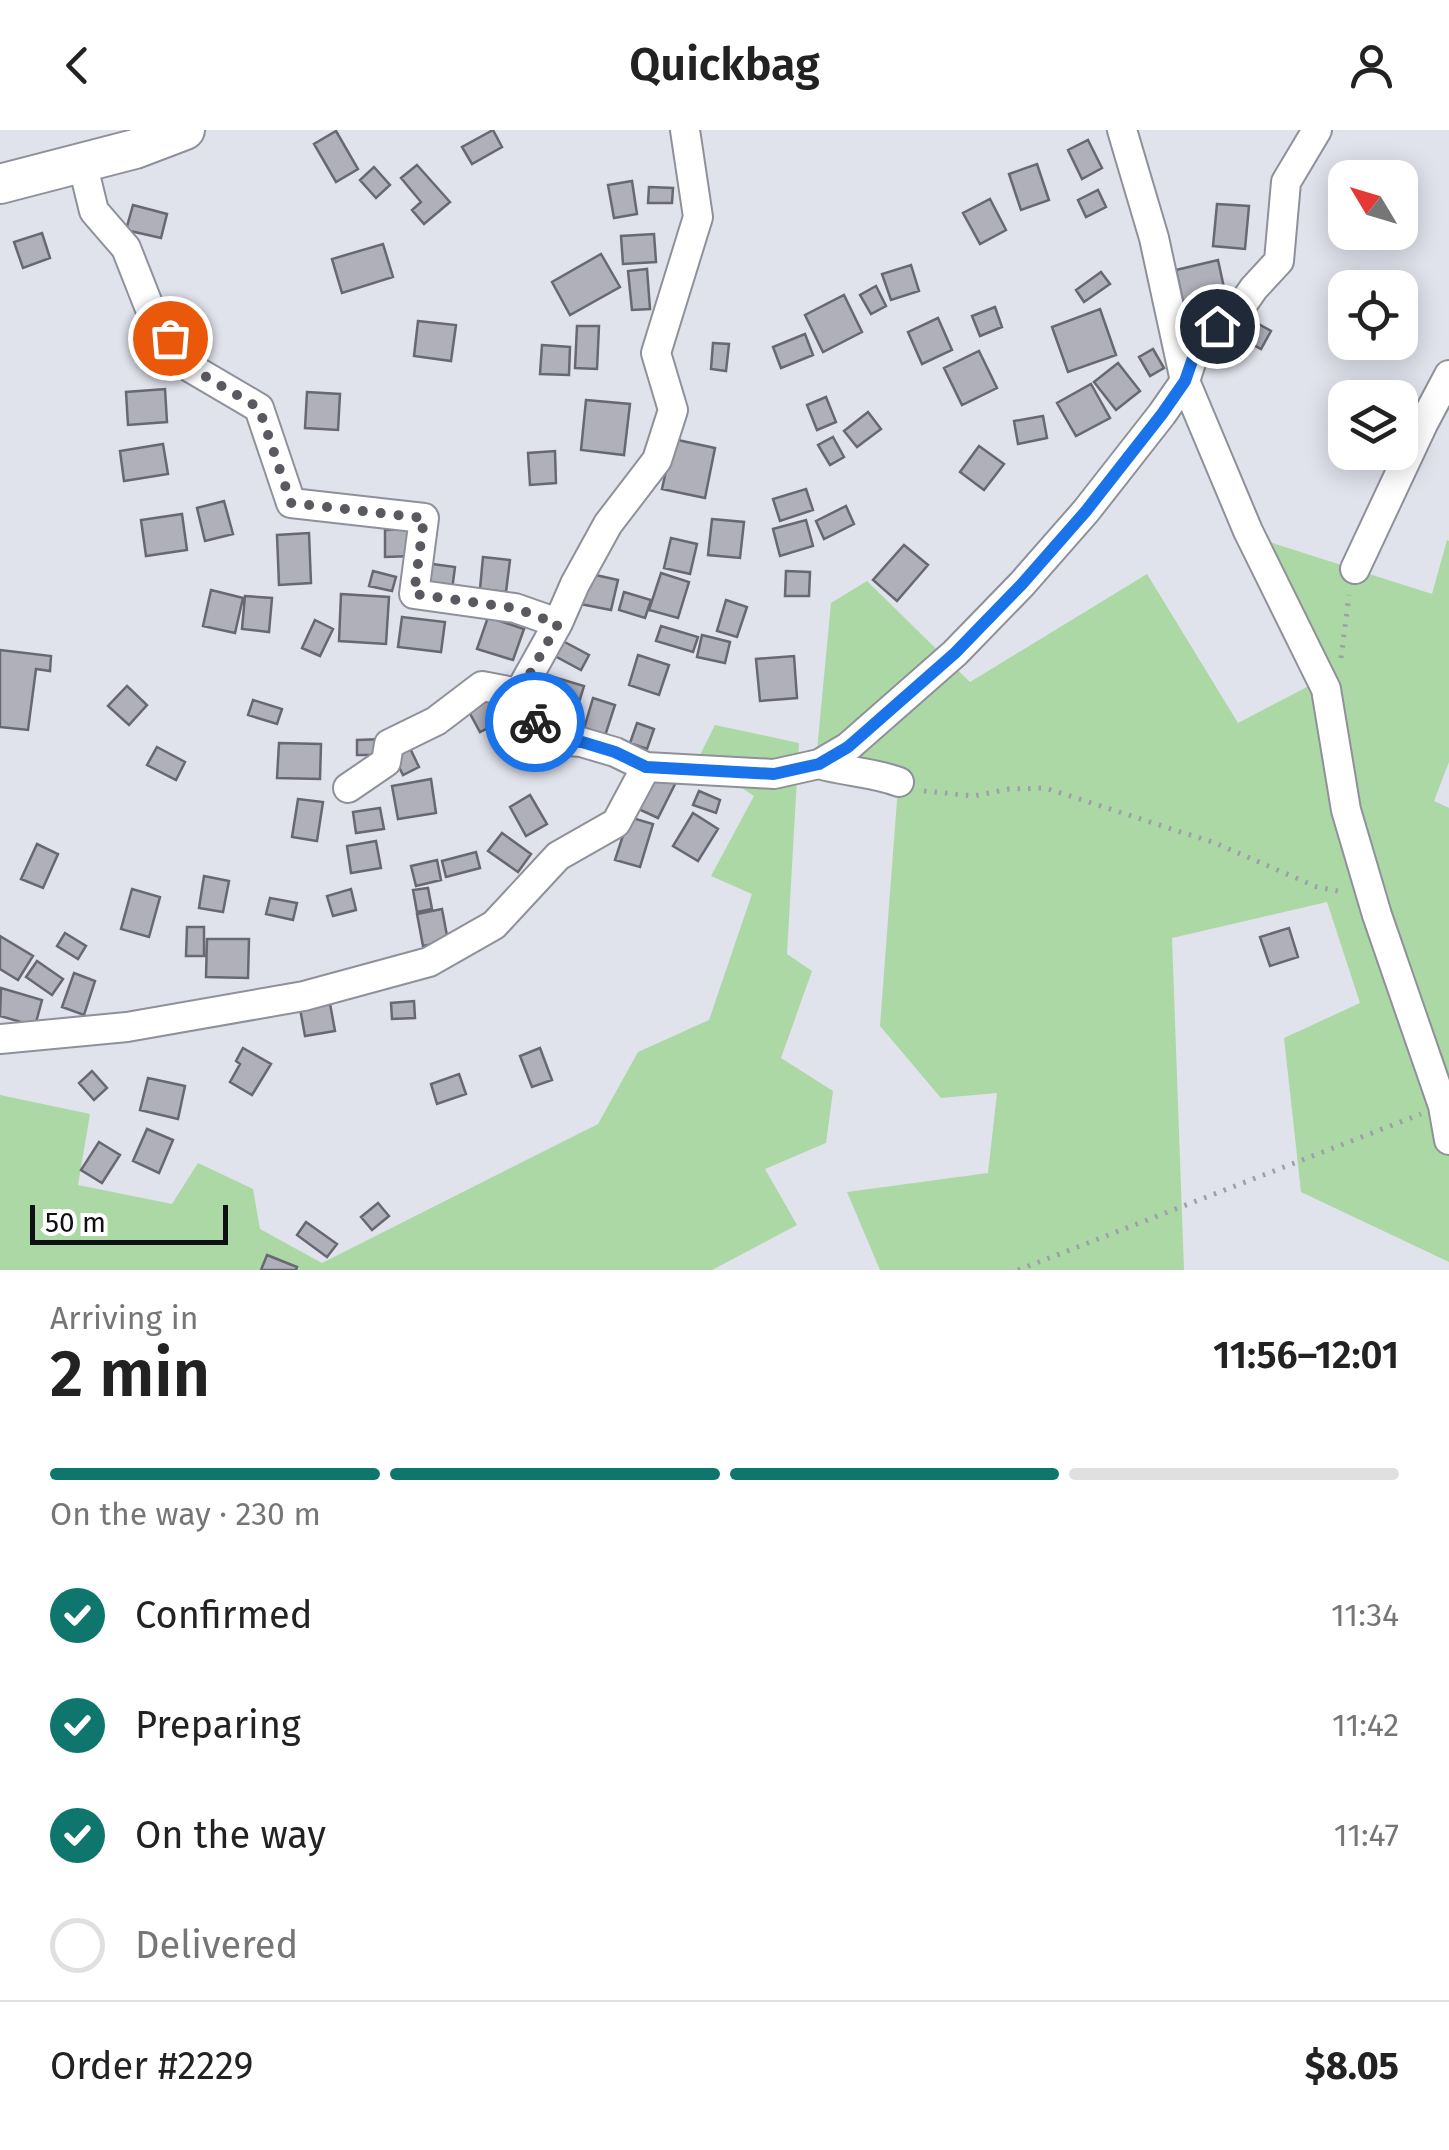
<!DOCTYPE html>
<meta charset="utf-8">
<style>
body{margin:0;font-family:"Fira Sans",sans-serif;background:#f6f6f6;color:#222;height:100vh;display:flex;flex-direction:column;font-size:38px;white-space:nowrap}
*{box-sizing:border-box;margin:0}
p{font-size:32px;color:#767676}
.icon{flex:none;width:55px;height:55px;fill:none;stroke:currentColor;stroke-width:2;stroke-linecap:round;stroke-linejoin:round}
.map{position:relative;height:1140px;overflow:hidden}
.sheet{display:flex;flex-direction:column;background:#fff;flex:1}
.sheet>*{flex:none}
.needle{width:65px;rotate:308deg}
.buttons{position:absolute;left:1328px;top:30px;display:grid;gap:20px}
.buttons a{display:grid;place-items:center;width:90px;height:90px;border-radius:20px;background:#fff;box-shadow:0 5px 25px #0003;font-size:50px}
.scale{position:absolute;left:30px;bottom:25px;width:198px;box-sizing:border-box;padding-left:10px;border:5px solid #0f1013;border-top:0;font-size:28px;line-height:35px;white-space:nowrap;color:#0f1013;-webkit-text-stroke:8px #fff;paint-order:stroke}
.pin{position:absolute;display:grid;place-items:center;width:85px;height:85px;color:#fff;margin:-42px;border:5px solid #fff;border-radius:50%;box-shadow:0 2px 10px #0007}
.courier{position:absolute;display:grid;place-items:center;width:100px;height:100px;margin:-50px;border:8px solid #1a73e8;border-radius:50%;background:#fff;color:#222;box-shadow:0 2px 12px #0007}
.summary em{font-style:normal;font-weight:600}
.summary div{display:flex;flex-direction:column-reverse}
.summary{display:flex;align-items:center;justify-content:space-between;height:170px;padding:0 50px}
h1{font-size:65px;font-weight:600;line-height:75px}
.bar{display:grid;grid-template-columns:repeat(4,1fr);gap:15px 10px;align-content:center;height:120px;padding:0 50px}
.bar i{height:12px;border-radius:8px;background:#e0e0e0}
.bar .on{background:#0f766e}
.bar p{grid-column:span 4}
.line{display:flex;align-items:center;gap:25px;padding:0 50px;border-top:2px solid #e0e0e0}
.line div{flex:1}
ol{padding:0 50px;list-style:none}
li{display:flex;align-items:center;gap:30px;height:110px}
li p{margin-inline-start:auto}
li .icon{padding:10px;border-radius:50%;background:#0f766e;color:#fff;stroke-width:4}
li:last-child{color:#767676}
li i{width:55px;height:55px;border:5px solid #e0e0e0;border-radius:50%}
header{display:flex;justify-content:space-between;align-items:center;height:130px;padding:0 50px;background:#fff;font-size:45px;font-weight:600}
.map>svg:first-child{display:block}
.green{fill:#acd8a6}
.building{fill:#afb0ba;stroke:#676871;stroke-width:2.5}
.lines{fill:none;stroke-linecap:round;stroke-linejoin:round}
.street-casing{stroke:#8e909a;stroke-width:32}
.secondary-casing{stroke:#8e909a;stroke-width:42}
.path{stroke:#9e9fa7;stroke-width:5;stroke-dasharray:2.5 8;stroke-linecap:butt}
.street{stroke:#fff;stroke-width:28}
.secondary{stroke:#fff;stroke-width:38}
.done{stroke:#585a5f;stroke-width:10;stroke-dasharray:0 18}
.route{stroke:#1a73e8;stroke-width:12}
</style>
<header><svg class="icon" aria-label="back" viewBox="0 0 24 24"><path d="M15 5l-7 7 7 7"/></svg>Quickbag<svg class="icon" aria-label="person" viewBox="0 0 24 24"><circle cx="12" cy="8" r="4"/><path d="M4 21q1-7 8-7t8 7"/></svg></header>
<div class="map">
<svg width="1449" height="1140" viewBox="0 0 1449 1140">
<rect width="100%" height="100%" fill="#e0e2ec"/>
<path class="green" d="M1260,409L1432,464L1447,410L1449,411V632L1434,671L1449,678V1132L1301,1062L1284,908L1360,873L1327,772L1172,808L1184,1140H880L847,1062L988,1043L997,963L941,968L880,896L899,643L816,631L831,473L867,451L970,552L1147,444L1238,593L1328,546Z
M715,595L799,613L787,824L812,841L781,928L833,961L826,1013L765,1039L797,1095L712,1140H0V965L90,984L78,1055L172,1074L198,1033L253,1059L260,1099L322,1133L598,994L638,922L709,890L752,764L711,746L754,666L698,629Z"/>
<path class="building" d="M493,0L502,17L472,34L462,17Z
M336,1L358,39L336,52L314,14Z
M1088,10L1102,38L1082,49L1068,20Z
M1037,34L1049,70L1021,80L1009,44Z
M417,35L450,72L424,94L412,80L421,72L401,48Z
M374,37L390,55L376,68L360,50Z
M632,51L637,84L614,88L608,55Z
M649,57L673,58L672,73H648Z
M1098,60L1106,77L1086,87L1078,70Z
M990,69L1006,100L980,114L963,83Z
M1217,74L1249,76L1245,119L1213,116Z
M133,75L167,84L161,108L126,100Z
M42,103L50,128L23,138L14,112Z
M654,104L656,132L623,134L621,106Z
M383,114L393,147L342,163L332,129Z
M601,124L620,157L570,185L552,152Z
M1218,130L1228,176L1186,185L1176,140Z
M911,135L919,161L891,170L882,144Z
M647,139L650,179L632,180L628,141Z
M1101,142L1110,154L1084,172L1076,160Z
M876,156L886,176L871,184L860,165Z
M844,165L862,202L823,222L805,185Z
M995,177L1002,197L980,206L972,186Z
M1100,179L1116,225L1068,242L1052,197Z
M1242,185L1271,201L1261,219L1232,203Z
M938,188L952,220L922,234L908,202Z
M418,191L456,195L451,231L414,226Z
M577,196H599L597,239L575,238Z
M805,204L813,225L781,238L773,217Z
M713,213L729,214L726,241L711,239Z
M542,215L570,217L569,245L540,244Z
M1153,219L1164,238L1150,246L1139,227Z
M979,221L997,258L962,275L944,238Z
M1118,233L1140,261L1116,280L1094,252Z
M1091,254L1110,288L1076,306L1057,273Z
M165,259L167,292L128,295L126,262Z
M307,262L340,264L338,300L305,298Z
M826,267L836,292L817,300L807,275Z
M586,270L630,274L624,325L581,320Z
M868,282L881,299L857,317L844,301Z
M1043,286L1047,308L1018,314L1014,291Z
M833,307L844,327L830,335L818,315Z
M673,309L715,318L705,368L662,359Z
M163,314L168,344L124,351L120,321Z
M979,316L1004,334L984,360L960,342Z
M555,321L556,353L530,355L528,323Z
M806,359L813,380L780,391L773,369Z
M224,371L233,404L205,411L197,378Z
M846,376L854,394L824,409L816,391Z
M182,384L187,420L146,426L141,390Z
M712,389L744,392L740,428L708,425Z
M806,390L813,416L780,426L773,399Z
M412,399L413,426L385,427V400Z
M309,403L311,453L279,455L277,405Z
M671,408L697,414L690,444L664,438Z
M904,415L928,435L897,471L873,450Z
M483,427L510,430L506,462L480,459Z
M425,433L455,437L452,460L421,456Z
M373,441L396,447L392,461L369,456Z
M786,441L810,442L809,466H785Z
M582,442L618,450L611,480L575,473Z
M661,443L689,452L678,488L649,480Z
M211,460L243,468L235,503L203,496Z
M624,462L651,470L645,488L619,480Z
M341,464L389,467L386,514L339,511Z
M245,466L272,468L269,502L242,499Z
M726,470L747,477L737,507L717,501Z
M402,487L445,492L441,522L398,517Z
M488,487L524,499L513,530L477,519Z
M315,490L333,499L320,526L302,518Z
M661,496L698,507L693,522L656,511Z
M702,505L730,512L725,533L697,527Z
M561,510L589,525L581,540L553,525Z
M0,520L51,526L50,541L36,539L28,600L0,597Z
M638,525L669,535L659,565L629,555Z
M794,526L797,568L760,571L756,529Z
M537,542L584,556L572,595L548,587L551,577L528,570Z
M127,556L147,575L129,595L108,576Z
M489,566L502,591L480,602L467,578Z
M593,568L615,575L604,609L583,602Z
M253,570L282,579L277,594L248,585Z
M637,593L654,599L647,619L630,613Z
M384,609L385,625H357V610Z
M279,613L321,614L320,649L277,648Z
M408,614L419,637L403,645L391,621Z
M157,617L185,632L176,650L147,635Z
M650,640L676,652L658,688L632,676Z
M431,649L436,683L398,689L392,656Z
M699,661L720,670L716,683L693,675Z
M530,665L547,694L526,706L510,677Z
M298,669L323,672L317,711L292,707Z
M380,678L384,699L356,703L353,682Z
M693,683L718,699L698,731L673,716Z
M629,687L653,694L640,737L615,730Z
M502,703L531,724L518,742L488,721Z
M376,711L381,738L351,743L347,716Z
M37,714L58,724L43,758L21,749Z
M476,722L480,738L446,747L442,731Z
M437,730L441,750L416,756L411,736Z
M204,746L229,751L223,782L199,778Z
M428,758L432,779L417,782L413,760Z
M132,759L160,767L149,807L121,799Z
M351,759L356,780L333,786L327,766Z
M270,768L297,773L293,790L266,784Z
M442,779L448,811L423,816L417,784Z
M187,797H204V826H186Z
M1289,798L1298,827L1270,836L1260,807Z
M65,803L86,816L78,829L57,816Z
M0,806L33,826L18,850L0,839Z
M207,809H249L248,848L206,847Z
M37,831L63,849L52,865L26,847Z
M74,843L95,851L84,885L62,877Z
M1,858L42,870L35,896L0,886Z
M329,868L335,901L305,906L299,873Z
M414,871L415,888L392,889L391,873Z
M243,918L271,934L252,965L230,952L240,934L236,931Z
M540,918L552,950L532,957L520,926Z
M92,941L107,958L94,970L79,953Z
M459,944L466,964L437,974L431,954Z
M148,948L185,956L178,989L140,980Z
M147,999L173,1010L159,1043L133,1031Z
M99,1012L120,1025L102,1053L81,1040Z
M378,1073L389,1086L372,1100L361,1087Z
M306,1092L337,1114L327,1127L297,1105Z
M267,1125L297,1137L296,1140H261Z"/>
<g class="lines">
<defs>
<path id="street" d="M1122,0L1154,108L1185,251L1248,401L1326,559L1346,680L1377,785L1443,976L1449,1010
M82,32L94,81L126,118L150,179L191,238L259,278L291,373L424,388L414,464L515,478L558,493
M1355,439L1423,294L1449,245
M519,563L544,609L581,612L615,622L646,637L774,644L819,634L848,617L955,523L1022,454L1086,381L1162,284L1185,251L1199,208L1235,185L1254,158L1279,131L1286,52L1317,0
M819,634C846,642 873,642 899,652
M348,658L386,632L389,614L436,591L482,556L519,563L558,493L575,454L608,394L657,330L673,280L656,223L698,87L685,0
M0,909L127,897L304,866L429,832L494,795L558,726L616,693L646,637"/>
<path id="secondary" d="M0,54L135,19L185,0"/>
</defs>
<use href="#street" class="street-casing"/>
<use href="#secondary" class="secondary-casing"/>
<path class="path" d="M1341,528L1349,465
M924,661L974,666L1009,659L1045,658L1215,713L1317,757L1344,762
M1018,1140L1421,984"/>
<use href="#street" class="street"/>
<use href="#secondary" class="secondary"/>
</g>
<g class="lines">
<path class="done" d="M170,208L191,238L259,278L291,373L424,388L414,464L515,478L558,494L519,563L535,592"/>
<path class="route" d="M535,592L544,609L582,612L615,622L646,637L774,644L819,634L848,617L955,523L1022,454L1086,381L1162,284L1185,251L1200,208L1217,196"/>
</g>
</svg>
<div class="buttons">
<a><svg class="needle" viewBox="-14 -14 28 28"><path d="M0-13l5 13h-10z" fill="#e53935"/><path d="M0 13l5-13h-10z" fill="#767676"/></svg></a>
<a><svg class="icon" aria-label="locate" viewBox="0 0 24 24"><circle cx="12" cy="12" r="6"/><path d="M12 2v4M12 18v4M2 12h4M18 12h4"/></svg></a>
<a><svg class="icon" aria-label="layers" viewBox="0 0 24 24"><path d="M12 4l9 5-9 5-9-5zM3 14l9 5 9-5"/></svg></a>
</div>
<div class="scale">50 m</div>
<div class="pin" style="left:170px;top:208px;background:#ea580c"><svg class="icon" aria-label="bag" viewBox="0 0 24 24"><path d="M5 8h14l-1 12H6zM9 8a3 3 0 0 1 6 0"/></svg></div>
<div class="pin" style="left:1217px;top:196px;background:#1f2937"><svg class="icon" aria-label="home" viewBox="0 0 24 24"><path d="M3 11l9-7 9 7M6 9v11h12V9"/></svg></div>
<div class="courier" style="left:535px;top:592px"><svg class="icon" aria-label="bike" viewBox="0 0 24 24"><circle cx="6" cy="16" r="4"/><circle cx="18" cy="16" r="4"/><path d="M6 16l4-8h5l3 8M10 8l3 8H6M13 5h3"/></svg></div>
</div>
<section class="sheet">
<div class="summary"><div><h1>2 min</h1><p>Arriving in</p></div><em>11:56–12:01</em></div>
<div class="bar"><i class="on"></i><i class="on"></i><i class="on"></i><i></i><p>On the way · 230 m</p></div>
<ol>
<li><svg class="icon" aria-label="check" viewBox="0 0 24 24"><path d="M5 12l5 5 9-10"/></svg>Confirmed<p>11:34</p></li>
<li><svg class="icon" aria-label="check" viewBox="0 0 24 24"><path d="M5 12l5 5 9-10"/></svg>Preparing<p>11:42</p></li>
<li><svg class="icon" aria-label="check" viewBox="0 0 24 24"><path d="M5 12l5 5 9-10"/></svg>On the way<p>11:47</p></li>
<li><i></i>Delivered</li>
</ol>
<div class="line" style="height:130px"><div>Order #2229</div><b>$8.05</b></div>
</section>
